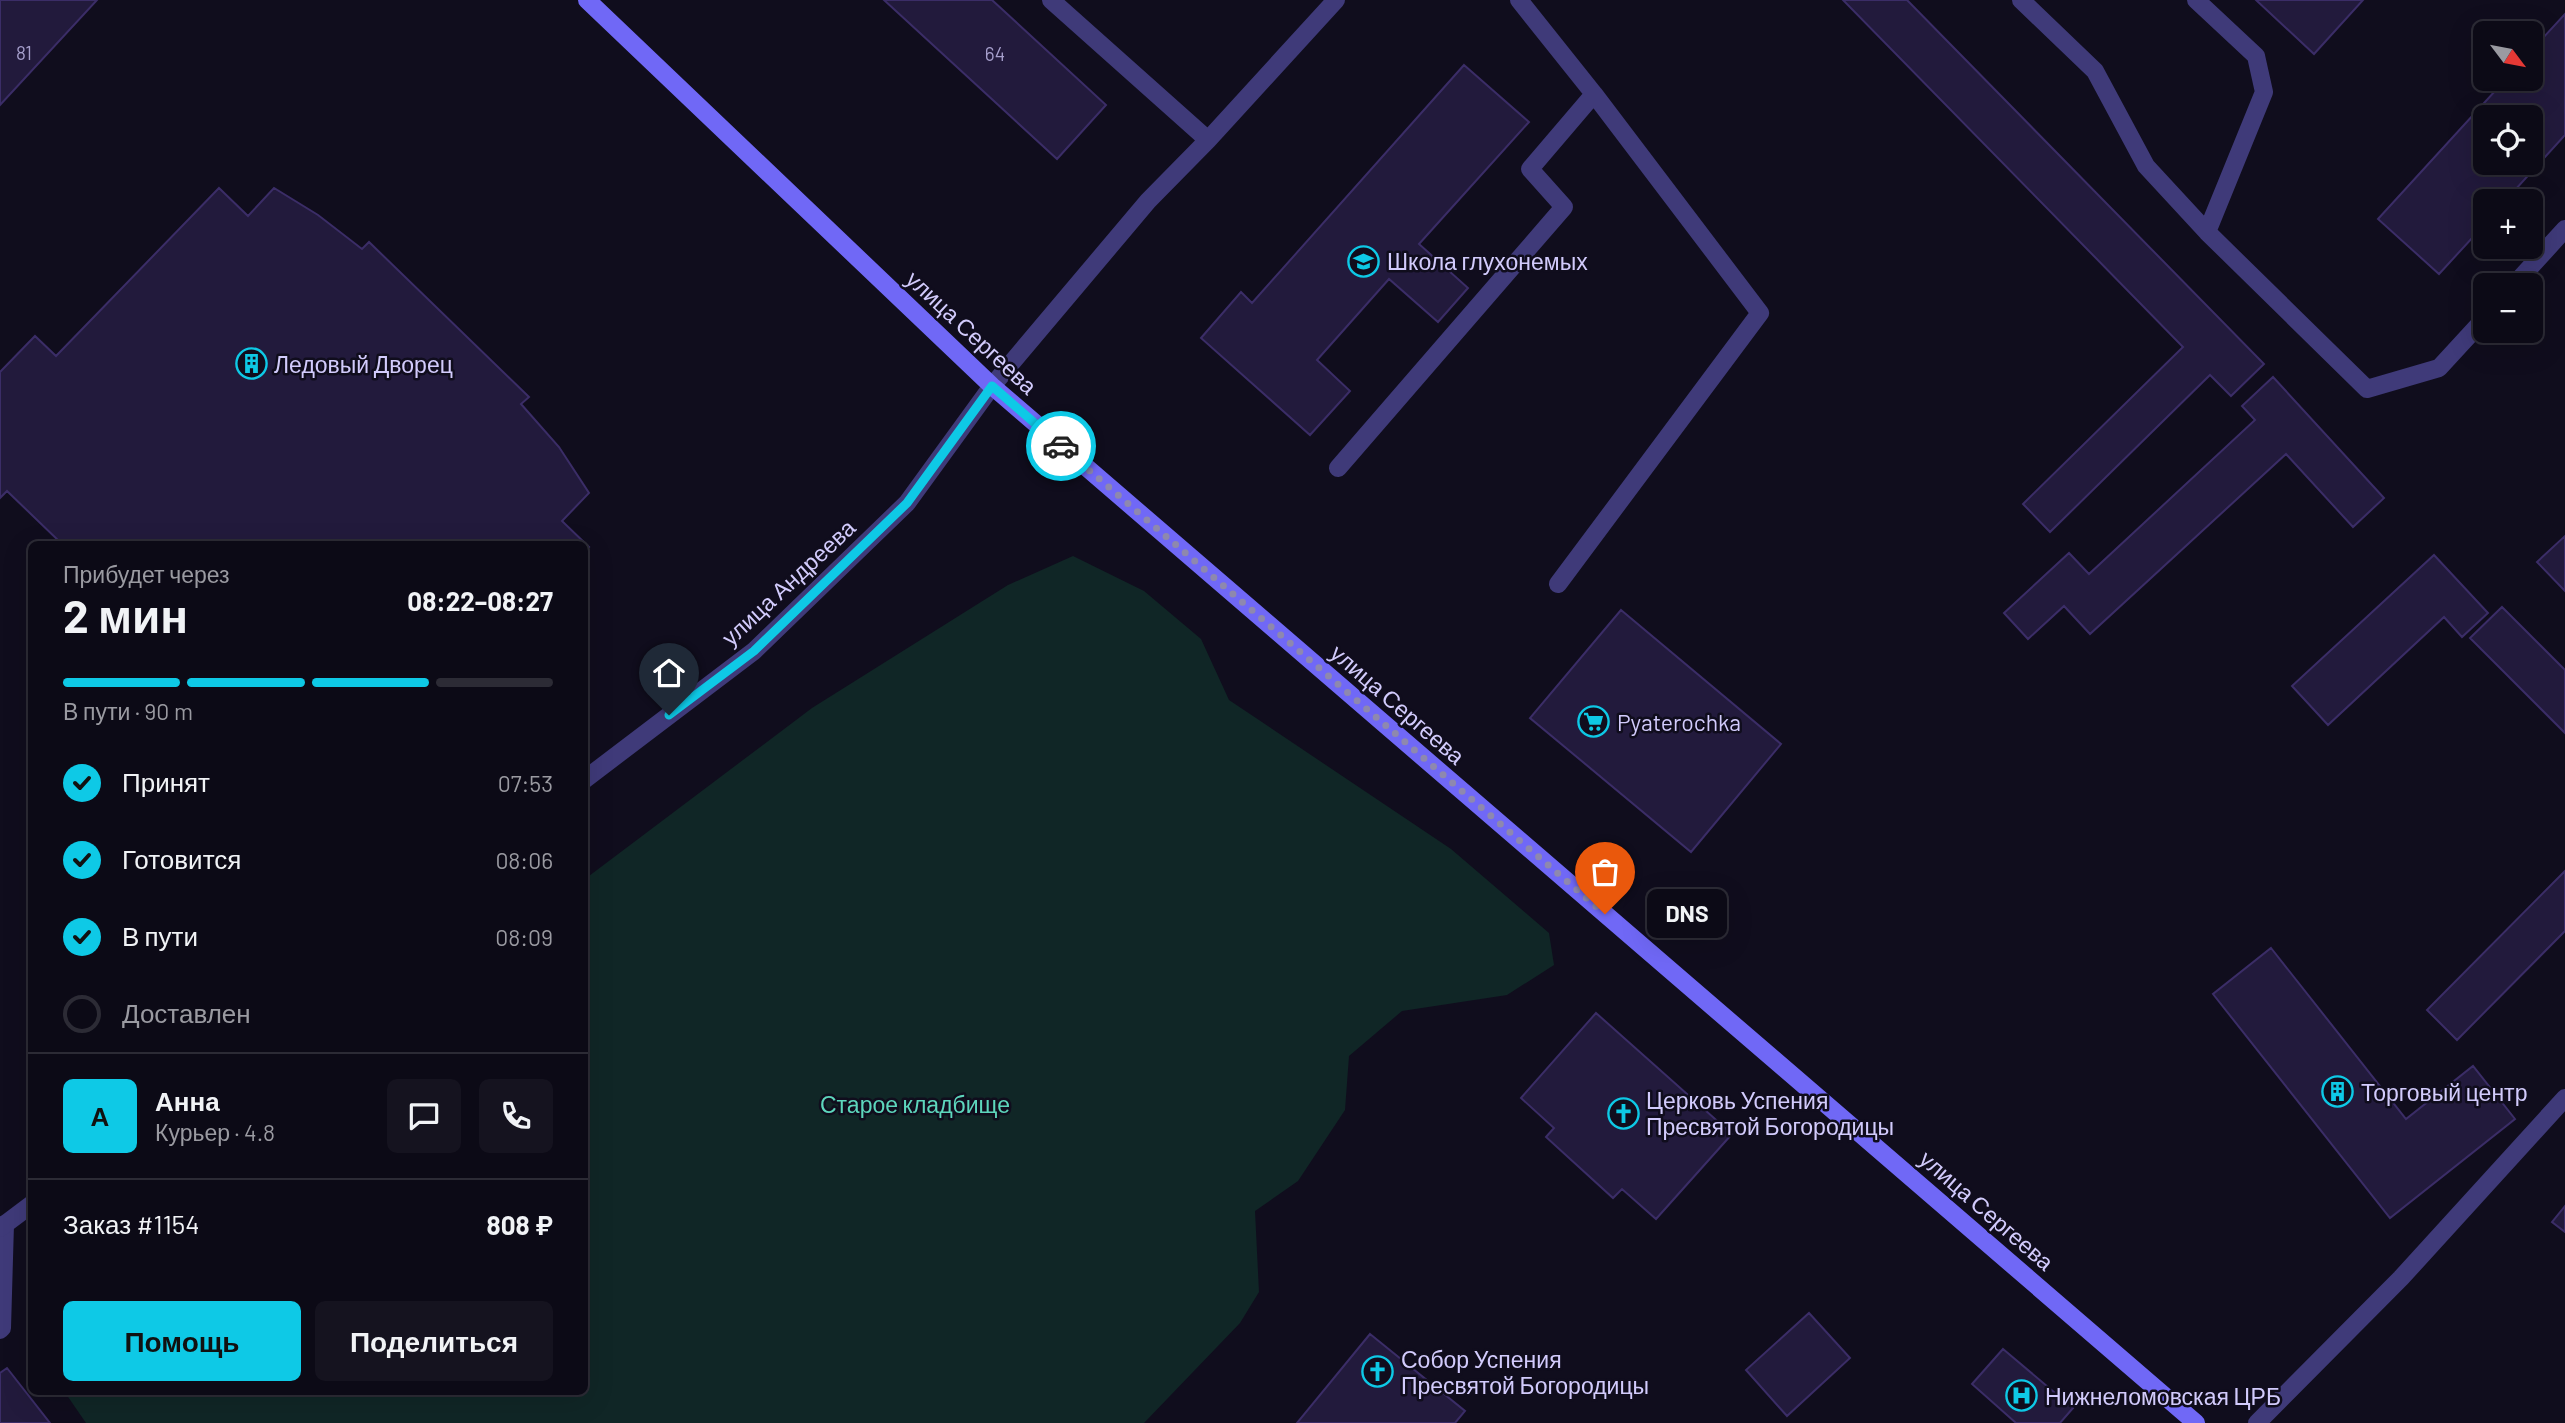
<!DOCTYPE html>
<html lang="ru">
<meta charset="utf-8">
<style>
body{margin:0;font-family:Barlow,sans-serif;background:#15131f;color:#f1f3f6;height:100vh;display:flex;flex-direction:column;font-size:26px;white-space:nowrap}
*{box-sizing:border-box;margin:0}
p{font-size:23px;color:#9a9aa1}
.icon{flex:none;width:38px;height:38px;fill:none;stroke:currentColor;stroke-width:2;stroke-linecap:round;stroke-linejoin:round}
.map{position:relative;flex:1;overflow:hidden}
.drawer{position:absolute;left:28px;top:541px;width:560px;height:854px;display:flex;flex-direction:column;background:#0c0a16;border-radius:10px;box-shadow:0 7px 28px #0002,0 0 0 2px #2c2b35}
.drawer>*{flex:none}
.needle{width:46px;rotate:122deg}
.buttons{position:absolute;left:2473px;top:21px;display:grid;gap:14px}
.buttons a{display:grid;place-items:center;width:70px;height:70px;border-radius:10px;background:#0c0a16;box-shadow:0 7px 28px #0002,0 0 0 2px #2c2b35;font-size:35px}
.pin{position:absolute;display:grid;place-items:center;width:60px;height:60px;color:#fff;margin:-72px -30px;border-radius:50% 50% 50% 0;rotate:-45deg;box-shadow:0 0 7px #0007}
.pin .icon{rotate:45deg}
.courier{position:absolute;display:grid;place-items:center;width:70px;height:70px;margin:-35px;border:5px solid #0ec9e6;border-radius:50%;background:#fff;color:#222;box-shadow:0 2px 9px #0007}
.bubble{position:absolute;height:49px;border-radius:10px;background:#0c0a16;box-shadow:0 7px 28px #0002,0 0 0 2px #2c2b35;font-size:23px;font-weight:700;line-height:49px;text-align:center}
.head em{font-style:normal;font-weight:700}
.head div{display:flex;flex-direction:column-reverse}
.head{display:flex;align-items:center;justify-content:space-between;height:119px;padding:0 35px}
h1{font-size:46px;font-weight:700;line-height:52px}
.bar{display:grid;grid-template-columns:repeat(4,1fr);gap:10px 7px;align-content:center;height:84px;padding:0 35px}
.bar i{height:9px;border-radius:5px;background:#2c2b35}
.bar .current{background:#0ec9e6}
.bar p{grid-column:span 4}
.line{display:flex;align-items:center;gap:18px;padding:0 35px;border-top:2px solid #2c2b35}
.line div{flex:1}
.round{display:grid;place-items:center;flex:none;width:74px;height:74px;border-radius:10px;background:#15131f}
ol{padding:0 35px;list-style:none}
li{display:flex;align-items:center;gap:21px;height:77px}
li p{margin-inline-start:auto}
li .icon{padding:7px;border-radius:50%;background:#0ec9e6;color:#111;stroke-width:4}
li:last-child{color:#9a9aa1}
li i{width:38px;height:38px;border:4px solid #2c2b35;border-radius:50%}
.action{display:flex;gap:14px;margin-top:auto;padding:14px 35px}
.action a{flex:1;height:80px;border-radius:10px;background:#0ec9e6;color:#111;font-size:28px;font-weight:700;line-height:80px;text-align:center}
.action a+a{background:#15131f;color:#f1f3f6}
.map>svg:first-child{display:block}
.green{fill:#102626}
.building{fill:#221a3c;stroke:#3b2d67;stroke-width:2;fill-rule:evenodd}
.lines{fill:none;stroke-linecap:round;stroke-linejoin:round}
.lane{stroke:#3f3a79;stroke-width:18}
.street{stroke:#3f3a79;stroke-width:18}
.secondary{stroke:#7068f6;stroke-width:18}
.done{stroke:#8e88ae;stroke-width:7;stroke-dasharray:0 12.6}
.route{stroke:#0ec9e6;stroke-width:9}
.labels{text-anchor:middle;dominant-baseline:central;stroke-width:5;stroke-linejoin:round;paint-order:stroke}
.number-label{font-size:19px;fill:#a69fcc}
.poi-label{font-size:23px;fill:#d2cbfc;stroke:#100d1d;text-anchor:start}
.street-label{font-size:23px;fill:#d2cbfc;stroke:#100d1d}
.park-label{font-size:23px;fill:#5dd6bc;stroke:#100d1d}
</style>
<div class="map">
<svg width="2565" height="1423" viewBox="0 0 2565 1423">
<rect width="100%" height="100%" fill="#100d1d"/>
<path class="green" d="M1073,556L1144,591L1201,639L1229,700L1451,849L1549,933L1554,965L1507,995L1402,1011L1349,1056L1345,1110L1298,1181L1255,1211L1259,1292L1240,1323L1144,1423H86L64,1391H584L585,879L812,708L1008,585Z"/>
<path class="building" d="M0,0H97L0,105Z
M884,0H992L1106,105L1057,159Z
M1843,0H1907L2264,364L2231,396L2210,375L2050,532L2023,504L2183,347Z
M2256,0H2363L2314,54Z
M2565,14V135L2505,201H2485V224L2439,274L2378,219L2506,79H2530V52ZM2485,117H2530V163H2485Z
M1464,65L1529,122L1419,244L1468,288L1438,322L1389,279L1317,360L1350,391L1310,435L1201,338L1241,292L1252,303Z
M219,188L248,216L274,188L318,215L362,249L369,242L529,397L521,404L559,447L589,493L562,521L589,547L584,552V544H62L7,491L0,498V372L35,336L56,356Z
M2273,377L2384,498L2353,527L2286,454L2090,634L2064,606L2028,639L2004,613L2069,553L2089,574L2255,420L2242,406Z
M2565,536V591L2537,562Z
M2434,555L2488,613L2462,637L2444,617L2328,725L2292,686Z
M2502,607L2565,670V733L2470,638Z
M1621,610L1781,744L1691,852L1530,718Z
M2565,871V931L2457,1040L2427,1010Z
M2271,948L2406,1119L2473,1066L2515,1119L2390,1218L2213,994Z
M1596,1013L1732,1134L1656,1219L1622,1189L1613,1198L1546,1137L1554,1128L1521,1098Z
M2565,1206V1232L2552,1222Z
M1809,1313L1850,1358L1787,1416L1746,1370Z
M1370,1334L1465,1411L1455,1423H1297Z
M2003,1349L2073,1408L2060,1423H2016L1972,1384Z
M7,1368L50,1423H0V1373Z"/>
<g class="lines">
<path class="lane" d="M1051,0L1208,140
M1519,0L1594,94L1760,313L1558,584
M2021,0L2095,71L2146,166L2207,232
M2196,0L2256,56L2264,92L2207,232L2367,389L2439,368L2485,318
M2514,285L2565,229
M992,386L1148,201L1208,140L1336,0
M1338,468L1564,207L1530,169L1594,94
M0,1330L2,1328L5,1224
M2257,1423L2401,1278L2565,1098"/>
<path class="street" d="M584,780L754,651L907,503L992,386
M0,1228L32,1204"/>
<path class="secondary" d="M587,0L992,386L2196,1423"/>
</g>
<g class="lines">
<path class="done" d="M1061,446L1605,914"/>
<path class="route" d="M669,715L754,651L907,503L992,386L1061,446"/>
</g>
<defs>
<symbol id="school-ring" viewBox="-11 -11 22 22"><circle r="9.5" fill="#100d1d" stroke="#0ec9e6" stroke-width="1.5"/><path d="M0-5L7-2L0 1L-7-2ZM-4 1L0 2.5L4 1V4Q0 6-4 4Z" fill="#0ec9e6"/></symbol>
<symbol id="building-ring" viewBox="-11 -11 22 22"><circle r="9.5" fill="#100d1d" stroke="#0ec9e6" stroke-width="1.5"/><path d="M-4-6H4V6H1V3H-1V6H-4ZM-2.5-4.3h1.7v1.8h-1.7ZM.8-4.3h1.7v1.8H.8ZM-2.5-1h1.7V.8h-1.7ZM.8-1h1.7V.8H.8Z" fill="#0ec9e6"/></symbol>
<symbol id="supermarket-ring" viewBox="-11 -11 22 22"><circle r="9.5" fill="#100d1d" stroke="#0ec9e6" stroke-width="1.5"/><path d="M-6-5.5h2.5l.6 2H6L4.5 2H-2.5L-4.4-4H-6ZM-1.5 3.2a1.3 1.3 0 1 0 .1 0ZM3 3.2a1.3 1.3 0 1 0 .1 0Z" fill="#0ec9e6"/></symbol>
<symbol id="church-ring" viewBox="-11 -11 22 22"><circle r="9.5" fill="#100d1d" stroke="#0ec9e6" stroke-width="1.5"/><path d="M-1.2-6h2.4v3.5h3.3v2.4h-3.3V6h-2.4V-.1h-3.3v-2.4h3.3Z" fill="#0ec9e6"/></symbol>
<symbol id="hospital-ring" viewBox="-11 -11 22 22"><circle r="9.5" fill="#100d1d" stroke="#0ec9e6" stroke-width="1.5"/><path d="M-5-5h3v3.5h4V-5h3V5h-3V1.5h-4V5h-3Z" fill="#0ec9e6"/></symbol>
</defs>
<g fill-rule="evenodd">
<use href="#school-ring" x="1346" y="244" width="35" height="35"/>
<use href="#building-ring" x="234" y="346" width="35" height="35"/>
<use href="#supermarket-ring" x="1576" y="704" width="35" height="35"/>
<use href="#building-ring" x="2320" y="1074" width="35" height="35"/>
<use href="#church-ring" x="1606" y="1096" width="35" height="35"/>
<use href="#church-ring" x="1360" y="1354" width="35" height="35"/>
<use href="#hospital-ring" x="2004" y="1378" width="35" height="35"/>
</g>
<g class="labels">
<g class="number-label">
<text x="24" y="52">81</text>
<text x="995" y="53">64</text>
</g>
<g class="poi-label">
<text x="1387" y="261">Школа глухонемых</text>
<text x="274" y="364">Ледовый Дворец</text>
<text x="1617" y="722">Pyaterochka</text>
<text x="2361" y="1092">Торговый центр</text>
<text x="1646" y="1100">Церковь Успения<tspan x="1646" dy="26">Пресвятой Богородицы</tspan></text>
<text x="1401" y="1359">Собор Успения<tspan x="1401" dy="26">Пресвятой Богородицы</tspan></text>
<text x="2045" y="1396">Нижнеломовская ЦРБ</text>
</g>
<g class="street-label">
<text transform="translate(972 332) rotate(43)">улица Сергеева</text>
<text transform="translate(788 582) rotate(-43)">улица Андреева</text>
<text transform="translate(1398 704) rotate(41)">улица Сергеева</text>
<text transform="translate(1987 1210) rotate(41)">улица Сергеева</text>
</g>
<g class="park-label">
<text x="915" y="1104">Старое кладбище</text>
</g>
</g>
</svg>
<div class="buttons">
<a><svg class="needle" viewBox="-14 -14 28 28"><path d="M0-13l5 13h-10z" fill="#e53935"/><path d="M0 13l5-13h-10z" fill="#9a9aa1"/></svg></a>
<a><svg class="icon" aria-label="locate" viewBox="0 0 24 24"><circle cx="12" cy="12" r="6"/><path d="M12 2v4M12 18v4M2 12h4M18 12h4"/></svg></a>
<a>+</a>
<a>−</a>
</div>
<div class="pin" style="left:1605px;top:914px;background:#ea580c"><svg class="icon" aria-label="bag" viewBox="0 0 24 24"><path d="M5 8h14l-1 12H6zM9 8a3 3 0 0 1 6 0"/></svg></div>
<div class="pin" style="left:669px;top:715px;background:#1f2937"><svg class="icon" aria-label="home" viewBox="0 0 24 24"><path d="M3 11l9-7 9 7M6 9v11h12V9"/></svg></div>
<div class="courier" style="left:1061px;top:446px"><svg class="icon" aria-label="car" viewBox="0 0 24 24"><path d="M5 17H2v-5l4-1 3-4h7l3 4 3 1v5h-3M9 17h6M6 11h13"/><circle cx="7" cy="17" r="2"/><circle cx="17" cy="17" r="2"/></svg></div>
<div class="bubble" style="left:1647px;top:889px;width:80px">DNS</div>
<section class="drawer">
<div class="head"><div><h1>2 мин</h1><p>Прибудет через</p></div><em>08:22–08:27</em></div>
<div class="bar"><i class="current"></i><i class="current"></i><i class="current"></i><i></i><p>В пути · 90 m</p></div>
<ol>
<li><svg class="icon" aria-label="check" viewBox="0 0 24 24"><path d="M5 12l5 5 9-10"/></svg>Принят<p>07:53</p></li>
<li><svg class="icon" aria-label="check" viewBox="0 0 24 24"><path d="M5 12l5 5 9-10"/></svg>Готовится<p>08:06</p></li>
<li><svg class="icon" aria-label="check" viewBox="0 0 24 24"><path d="M5 12l5 5 9-10"/></svg>В пути<p>08:09</p></li>
<li><i></i>Доставлен</li>
</ol>
<div class="line" style="height:126px"><b class="round" style="background:#0ec9e6;color:#111">А</b><div><b>Анна</b><p>Курьер · 4.8</p></div><a class="round"><svg class="icon" aria-label="chat" viewBox="0 0 24 24"><path d="M4 5h16v11H9l-5 4z"/></svg></a><a class="round"><svg class="icon" aria-label="phone" viewBox="0 0 24 24"><path d="M5 4h4l2 5-3 2q2 4 5 5l2-3 5 2v4C11 20 4 13 5 4z"/></svg></a></div>
<div class="line" style="height:91px"><div>Заказ #1154</div><b>808 ₽</b></div>
<div class="action"><a>Помощь</a><a>Поделиться</a></div>
</section>
</div>
